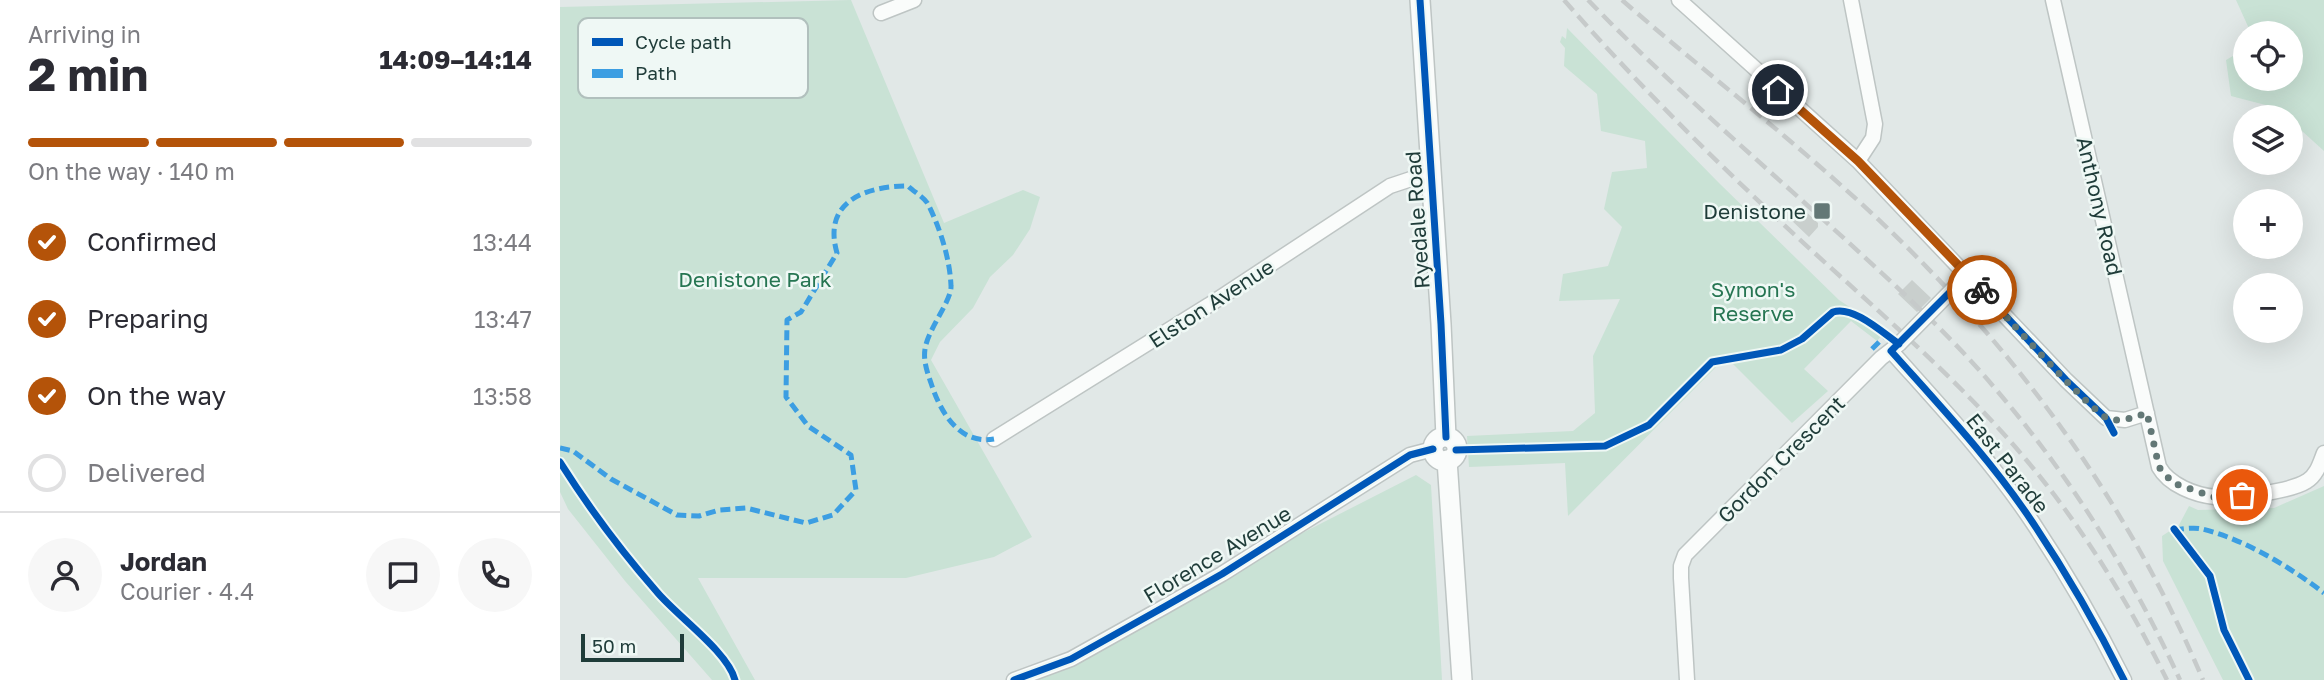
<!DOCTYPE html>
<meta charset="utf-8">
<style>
body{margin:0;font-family:"Golos Text",sans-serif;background:#f7f7f7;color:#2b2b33;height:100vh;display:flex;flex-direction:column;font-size:26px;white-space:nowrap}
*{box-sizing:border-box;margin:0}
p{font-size:23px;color:#7c7c81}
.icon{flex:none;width:38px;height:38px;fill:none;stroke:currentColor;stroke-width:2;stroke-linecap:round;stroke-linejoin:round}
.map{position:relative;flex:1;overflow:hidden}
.drawer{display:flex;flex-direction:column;background:#fff;width:560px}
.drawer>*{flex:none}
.tools{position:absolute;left:1673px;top:21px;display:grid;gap:14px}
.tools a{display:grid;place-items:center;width:70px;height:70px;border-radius:50%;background:#fff;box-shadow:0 7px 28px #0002;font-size:35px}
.scale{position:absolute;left:21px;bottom:18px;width:103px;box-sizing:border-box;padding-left:7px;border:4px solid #1f3c39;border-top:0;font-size:19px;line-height:24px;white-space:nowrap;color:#1f3c39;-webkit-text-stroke:5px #eff8f5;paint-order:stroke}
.pin{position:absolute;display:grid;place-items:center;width:60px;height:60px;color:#fff;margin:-30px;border:4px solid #fff;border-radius:50%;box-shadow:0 2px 7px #0007}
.courier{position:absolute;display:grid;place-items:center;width:70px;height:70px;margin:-35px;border:5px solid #b45309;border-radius:50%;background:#fff;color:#222;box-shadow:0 2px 9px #0007}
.headline em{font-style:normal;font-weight:700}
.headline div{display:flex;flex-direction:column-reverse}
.headline{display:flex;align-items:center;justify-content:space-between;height:119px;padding:0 28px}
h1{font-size:46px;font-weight:700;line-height:52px}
.bar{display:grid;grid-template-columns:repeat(4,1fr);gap:10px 7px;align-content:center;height:84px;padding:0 28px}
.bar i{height:9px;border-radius:5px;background:#e1e1e2}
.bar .active{background:#b45309}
.bar p{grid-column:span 4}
.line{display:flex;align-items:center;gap:18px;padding:0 28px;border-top:2px solid #e1e1e2}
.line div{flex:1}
.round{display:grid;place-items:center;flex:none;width:74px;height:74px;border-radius:37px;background:#f7f7f7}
ol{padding:0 28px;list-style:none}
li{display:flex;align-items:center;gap:21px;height:77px}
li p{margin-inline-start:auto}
li .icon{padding:7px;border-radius:50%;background:#b45309;color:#fff;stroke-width:4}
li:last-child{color:#7c7c81}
li i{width:38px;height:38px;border:4px solid #e1e1e2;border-radius:50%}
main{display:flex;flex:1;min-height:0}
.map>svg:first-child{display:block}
.green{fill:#c9e2d5}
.building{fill:#c9cfcd}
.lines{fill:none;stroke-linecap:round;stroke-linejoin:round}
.minor-casing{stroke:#bec5c4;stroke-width:17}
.tertiary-casing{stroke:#bec5c4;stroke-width:22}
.minor{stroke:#fafcfb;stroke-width:14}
.tertiary{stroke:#fafcfb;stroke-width:19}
.rail{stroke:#c6caca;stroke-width:4.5;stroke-dasharray:14 7;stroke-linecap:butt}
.minor-bridge-casing{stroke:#bec5c4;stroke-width:17;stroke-linecap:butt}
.minor-bridge{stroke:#fafcfb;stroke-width:14}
.quiet{stroke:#3c9ee2;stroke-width:5;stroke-dasharray:10 5;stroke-linecap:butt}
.cycleway-casing{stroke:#eff8f5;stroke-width:11}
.cycleway{stroke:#0057b8;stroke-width:7}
.done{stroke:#637876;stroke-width:7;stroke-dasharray:0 12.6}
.route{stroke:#b45309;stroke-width:9}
.poi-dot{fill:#637876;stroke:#eff8f5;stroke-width:2.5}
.labels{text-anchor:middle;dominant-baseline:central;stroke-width:5;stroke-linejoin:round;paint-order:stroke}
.street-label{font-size:21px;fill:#1f3c39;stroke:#eff8f5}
.poi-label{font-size:21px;fill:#1f3c39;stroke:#eff8f5;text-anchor:end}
.park-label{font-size:21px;fill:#267552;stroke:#eff8f5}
.key{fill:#eff8f5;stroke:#b1c0bd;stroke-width:2}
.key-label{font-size:19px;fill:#1f3c39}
</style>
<main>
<section class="drawer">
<div class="headline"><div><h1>2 min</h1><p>Arriving in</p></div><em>14:09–14:14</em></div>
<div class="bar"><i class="active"></i><i class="active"></i><i class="active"></i><i></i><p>On the way · 140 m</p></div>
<ol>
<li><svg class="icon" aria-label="check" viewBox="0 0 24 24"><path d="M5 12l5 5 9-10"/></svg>Confirmed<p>13:44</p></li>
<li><svg class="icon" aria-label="check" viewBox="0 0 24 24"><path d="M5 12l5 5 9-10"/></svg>Preparing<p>13:47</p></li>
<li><svg class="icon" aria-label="check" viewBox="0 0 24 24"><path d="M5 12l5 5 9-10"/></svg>On the way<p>13:58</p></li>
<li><i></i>Delivered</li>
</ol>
<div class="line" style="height:126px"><a class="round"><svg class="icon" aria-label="person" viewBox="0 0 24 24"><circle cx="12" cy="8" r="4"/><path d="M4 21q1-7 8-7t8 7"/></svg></a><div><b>Jordan</b><p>Courier · 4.4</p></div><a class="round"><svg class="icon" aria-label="chat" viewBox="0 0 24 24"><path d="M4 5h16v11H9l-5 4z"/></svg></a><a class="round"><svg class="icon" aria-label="phone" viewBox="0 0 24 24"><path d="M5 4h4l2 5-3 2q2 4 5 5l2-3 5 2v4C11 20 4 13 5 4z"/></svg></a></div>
</section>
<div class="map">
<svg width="1764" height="680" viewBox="0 0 1764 680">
<rect width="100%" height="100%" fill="#e1e8e7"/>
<path class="green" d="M291,0L384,223L463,190L480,197L470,229L453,255L430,277L413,308L380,342L371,360L472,537L434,557L346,578H138L195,680H152L65,581L8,509L0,492V7Z
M1676,0H1764V151L1731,121V117H1727L1717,108L1671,96L1666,60L1685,49V79H1731V33H1691Z
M1007,28L1159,183L1279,300L1326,331L1317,341L1291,321L1244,369L1268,391L1232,423L1166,357L1008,516L1005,463L909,467L907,436L1013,431L1035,413L1033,356L1060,299L999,301L1003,274L1048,266L1062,227L1044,209L1052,172L1087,168L1085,141L1041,131L1037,94L1004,66L1005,48L1000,42L1002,36L1006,39Z
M856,475L871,485L882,680H450L502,667L662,574Z
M1764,486V680H1663L1603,561L1602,536L1619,525L1629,506L1638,510L1714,508Z"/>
<path class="building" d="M1240,206L1258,223V227L1249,237L1229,218Z
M1352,280L1371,298L1357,312L1338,294Z"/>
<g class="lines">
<defs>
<path id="minor" d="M1119,0L1298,161L1506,380L1546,418L1565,420L1587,413
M1291,0L1315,124L1313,138L1298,161
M1493,0L1599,467C1609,485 1635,495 1655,497C1676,498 1730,492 1747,481C1757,475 1760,463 1764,453
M321,13L354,0
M1331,351C1380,406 1432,461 1473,523C1507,574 1537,626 1564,680
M434,439L649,305L830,186L851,179H871
M454,680L511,659L604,607L662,574L850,455L873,449
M1127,680L1121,578V566L1125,555L1321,358L1339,344"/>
<path id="tertiary" d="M860,0L881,324L886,437
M873 449a12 12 0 1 1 24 0a12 12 0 1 1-24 0Z
M887,460L902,680"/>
</defs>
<use href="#minor" class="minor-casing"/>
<use href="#tertiary" class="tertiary-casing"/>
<use href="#minor" class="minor"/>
<use href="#tertiary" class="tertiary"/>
<path class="rail" d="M1004,0C1077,84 1156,162 1237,237C1323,316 1413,391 1485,483C1533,544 1572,610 1607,680
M1028,0C1110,85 1200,162 1287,241C1338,288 1389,334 1433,386C1509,474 1572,575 1620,680
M1062,0C1135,64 1212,123 1284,188C1439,326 1562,488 1643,680"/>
<defs>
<path id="minor-bridge" d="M1339,344L1398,284"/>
</defs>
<use href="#minor-bridge" class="minor-bridge-casing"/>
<use href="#minor-bridge" class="minor-bridge"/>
<path class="quiet" d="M1312,349L1326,335
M0,448L13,451L51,479L117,515L139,516L159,510L186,508L246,523L273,515L296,490L291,455L248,426L226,397L227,320L241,312L277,253C262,201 306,186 348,186C354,192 364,197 368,204C380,228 390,259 391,286C392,300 368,329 365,349C363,362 368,374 372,386C381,413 400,445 434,439
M1614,530C1623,529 1634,527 1642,529C1684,539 1730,567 1764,593"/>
<defs>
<path id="cycleway" d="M860,0L881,324L886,437
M1554,433L1546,418L1506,380L1407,275L1331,351C1380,406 1432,461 1473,523C1507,574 1537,626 1564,680
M896,450L1045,446L1089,425L1152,362L1221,350L1242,339L1273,312C1293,305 1323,333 1339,344
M0,462C29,508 61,551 97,592C117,616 168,652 175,680
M1614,529L1650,576L1664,630L1689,680
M454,680L511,659L604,607L662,574L850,455L873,449"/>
</defs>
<use href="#cycleway" class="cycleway-casing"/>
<use href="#cycleway" class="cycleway"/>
</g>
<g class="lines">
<path class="done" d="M1422,290C1439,309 1534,415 1549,419C1562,422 1574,417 1587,413L1599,467L1613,483L1654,497L1682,495"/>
<path class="route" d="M1218,90L1298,161L1422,290"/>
</g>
<rect class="poi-dot" x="1253" y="202" width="18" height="18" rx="3.5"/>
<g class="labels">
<g class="street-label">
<text transform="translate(1540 206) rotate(77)">Anthony Road</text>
<text transform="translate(857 220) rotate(-94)">Ryedale Road</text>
<text transform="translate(651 303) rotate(-33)">Elston Avenue</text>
<text transform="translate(1221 459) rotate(-45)">Gordon Crescent</text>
<text transform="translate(1448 463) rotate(52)">East Parade</text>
<text transform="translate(657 554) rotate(-31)">Florence Avenue</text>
</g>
<g class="poi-label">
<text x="1246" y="211">Denistone</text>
</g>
<g class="park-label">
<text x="195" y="279">Denistone Park</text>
<text x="1193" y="289">Symon's<tspan x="1193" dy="24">Reserve</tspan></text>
</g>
</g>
<rect x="18" y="18" width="230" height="80" rx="10" class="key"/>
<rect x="32" y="38" width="31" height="8" fill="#0057b8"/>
<rect x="32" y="69" width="31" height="9" fill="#3c9ee2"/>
<g class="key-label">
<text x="75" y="49">Cycle path</text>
<text x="75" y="80">Path</text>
</g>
</svg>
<div class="tools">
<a><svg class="icon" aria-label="locate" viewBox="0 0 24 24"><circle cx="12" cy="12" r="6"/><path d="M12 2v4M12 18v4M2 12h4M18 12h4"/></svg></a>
<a><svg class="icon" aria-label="layers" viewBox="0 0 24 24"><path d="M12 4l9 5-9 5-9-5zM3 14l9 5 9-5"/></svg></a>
<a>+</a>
<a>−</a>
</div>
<div class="scale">50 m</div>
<div class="pin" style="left:1682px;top:495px;background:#ea580c"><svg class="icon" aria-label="bag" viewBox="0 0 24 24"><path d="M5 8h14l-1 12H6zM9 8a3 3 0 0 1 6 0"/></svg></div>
<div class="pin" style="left:1218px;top:90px;background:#1f2937"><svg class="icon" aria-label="home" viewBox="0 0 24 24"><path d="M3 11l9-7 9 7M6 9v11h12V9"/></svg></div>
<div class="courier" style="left:1422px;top:290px"><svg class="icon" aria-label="bike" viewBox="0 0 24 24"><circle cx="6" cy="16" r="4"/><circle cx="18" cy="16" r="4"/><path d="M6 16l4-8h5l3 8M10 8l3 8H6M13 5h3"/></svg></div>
</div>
</main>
